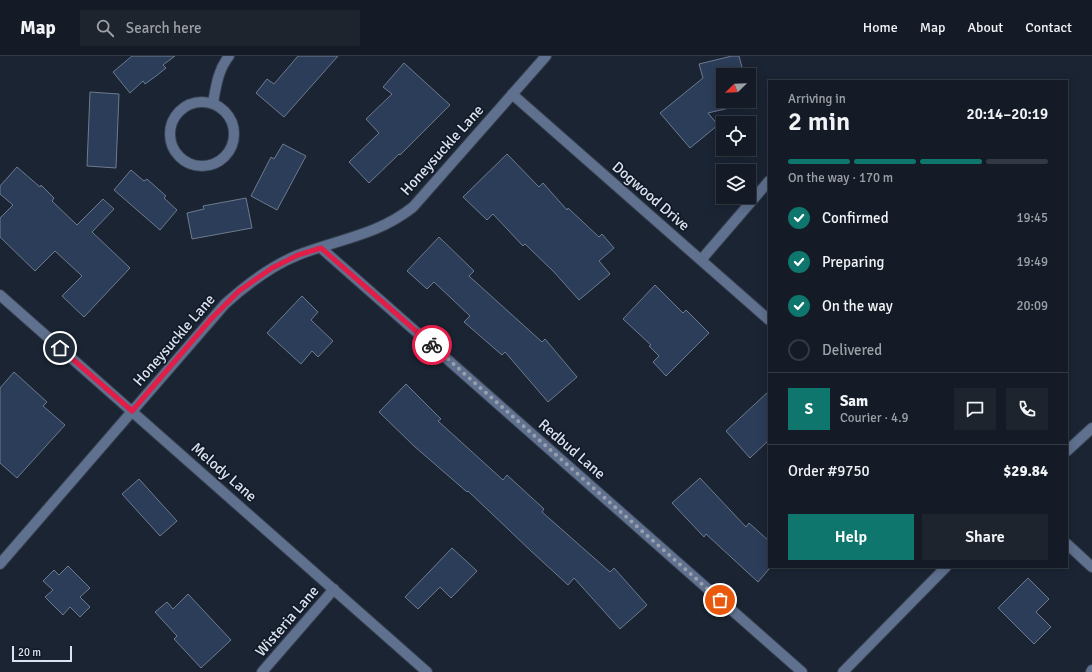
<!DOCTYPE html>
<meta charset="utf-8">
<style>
body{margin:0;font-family:Signika,sans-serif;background:#1d242e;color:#f1f3f6;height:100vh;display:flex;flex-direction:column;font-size:15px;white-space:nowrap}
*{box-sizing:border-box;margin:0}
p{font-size:13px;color:#9da1a7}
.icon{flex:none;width:22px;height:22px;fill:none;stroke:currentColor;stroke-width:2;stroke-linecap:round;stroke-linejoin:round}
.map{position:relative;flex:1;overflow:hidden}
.panel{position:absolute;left:768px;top:24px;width:300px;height:488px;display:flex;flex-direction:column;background:#141b26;border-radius:0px;box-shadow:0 2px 10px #0003,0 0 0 1px #333943}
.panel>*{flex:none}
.needle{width:26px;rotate:247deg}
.controls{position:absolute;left:716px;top:12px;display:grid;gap:8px}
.controls a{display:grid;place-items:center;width:40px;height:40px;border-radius:0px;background:#141b26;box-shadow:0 2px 10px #0003,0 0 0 1px #333943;font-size:20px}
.scale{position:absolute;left:12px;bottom:10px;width:60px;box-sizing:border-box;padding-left:4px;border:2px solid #dde3ee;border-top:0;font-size:11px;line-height:14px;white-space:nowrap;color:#dde3ee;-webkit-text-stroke:3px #111a29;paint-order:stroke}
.pin{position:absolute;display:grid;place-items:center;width:34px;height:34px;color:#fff;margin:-17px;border:2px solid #fff;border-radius:50%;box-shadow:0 1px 4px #0007}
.courier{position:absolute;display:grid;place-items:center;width:40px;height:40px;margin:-20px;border:3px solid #e11d48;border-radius:50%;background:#fff;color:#222;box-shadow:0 1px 5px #0007}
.headline em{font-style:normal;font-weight:600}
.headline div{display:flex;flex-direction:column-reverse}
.headline{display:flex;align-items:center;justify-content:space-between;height:68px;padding:0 20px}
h1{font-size:26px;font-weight:600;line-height:30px}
.bar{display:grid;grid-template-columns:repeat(4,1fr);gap:6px 4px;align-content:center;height:48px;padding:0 20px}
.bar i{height:5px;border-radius:3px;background:#333943}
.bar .active{background:#0f766e}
.bar p{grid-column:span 4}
.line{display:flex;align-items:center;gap:10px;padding:0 20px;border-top:1px solid #333943}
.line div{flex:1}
.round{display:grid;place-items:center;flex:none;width:42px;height:42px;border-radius:0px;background:#1d242e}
ol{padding:0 20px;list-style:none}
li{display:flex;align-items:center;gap:12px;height:44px}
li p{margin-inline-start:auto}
li .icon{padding:4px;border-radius:50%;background:#0f766e;color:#fff;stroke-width:4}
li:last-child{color:#9da1a7}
li i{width:22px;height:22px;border:2px solid #333943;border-radius:50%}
.cta{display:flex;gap:8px;margin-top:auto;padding:8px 20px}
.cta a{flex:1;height:46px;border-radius:0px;background:#0f766e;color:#fff;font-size:16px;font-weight:600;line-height:46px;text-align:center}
.cta a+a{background:#1d242e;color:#f1f3f6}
header{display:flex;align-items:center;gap:24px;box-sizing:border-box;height:56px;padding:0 20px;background:#141b26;border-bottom:1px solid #333943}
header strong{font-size:19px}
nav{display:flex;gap:22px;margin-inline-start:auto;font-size:14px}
.search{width:280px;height:36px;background:#1d242e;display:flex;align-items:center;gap:10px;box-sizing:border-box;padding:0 14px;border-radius:0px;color:#9da1a7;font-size:15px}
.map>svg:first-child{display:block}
.building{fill:#2c3d59;stroke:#6e7a8d}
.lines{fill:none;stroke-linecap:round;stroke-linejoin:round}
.minor-casing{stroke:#353f4d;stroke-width:12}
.minor{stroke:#5f718f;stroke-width:10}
.done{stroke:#99a0ad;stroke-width:4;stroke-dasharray:0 7.2}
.route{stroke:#e11d48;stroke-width:5}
.labels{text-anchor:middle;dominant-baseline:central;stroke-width:3.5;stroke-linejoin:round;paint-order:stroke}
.street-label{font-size:15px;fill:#dde3ee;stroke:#111a29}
</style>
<header>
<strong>Map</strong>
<div class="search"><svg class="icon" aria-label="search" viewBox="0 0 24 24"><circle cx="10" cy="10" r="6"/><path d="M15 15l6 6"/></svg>Search here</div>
<nav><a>Home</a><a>Map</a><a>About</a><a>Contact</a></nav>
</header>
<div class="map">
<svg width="1092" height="616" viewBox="0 0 1092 616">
<rect width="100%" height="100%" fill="#1a2433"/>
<path class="building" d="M132,0H175L163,9L166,12L156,20L145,28L143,25L130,37L113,16Z
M298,0H338L284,61L256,37L267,23L274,28Z
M732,0H739L744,19H723V45H749V42L750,47L708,57L718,69L690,92L660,57L703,22L699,8Z
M404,7L450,49L400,99L399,98L369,127L349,106L379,77L366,63L392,38L383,31Z
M90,36L119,38L116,112L87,110Z
M283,88L306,100L277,154L251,140L271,101L274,103Z
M507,98L539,131L543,127L567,154L568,152L599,181L602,178L614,192L599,205L610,218L579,244L554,216L525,188L523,190L493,158L487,164L463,141Z
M17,111L40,131L41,129L54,142L52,145L77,169L103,143L114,153L92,176L130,212L84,261L62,240L82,220L55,195L35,215L0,181V162L13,149L0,138V130Z
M131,114L144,125L147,123L166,140L164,142L177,154L160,174L114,134Z
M246,142L252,172L192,183L187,157L204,153L203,150Z
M439,181L474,215L469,220L542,286L545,283L577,321L548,346L505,296L502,299L464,266L470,260L434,226L427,233L407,215Z
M655,229L683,257L686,254L709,277L666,320L653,306L659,300L649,290L651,289L623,263Z
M302,240L318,256L311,264L333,285L318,301L312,295L301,308L267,277Z
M14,316L47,346L43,350L65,369L17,422L0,407V332Z
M406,328L441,363L438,365L503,424L507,419L544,453L542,456L610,516L614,512L647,549L620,573L574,522L568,529L531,495L468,435L467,436L414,390L379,356Z
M769,335V384L750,402L726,375Z
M700,422L746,471L749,467L769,485V513L758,526L706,478L704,481L672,447Z
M139,423L177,465L160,480L122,438Z
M452,492L477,515L451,542L440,531L418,553L405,541Z
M68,510L90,532L80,541L90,551L80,561L70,551L63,559L45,541L53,534L43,525L54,514L59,519Z
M1028,522L1049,543L1036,556L1051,571L1034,588L998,552Z
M188,538L231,584L201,612L174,583L177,580L155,556L167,546L173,553Z"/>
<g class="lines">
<defs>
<path id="minor" d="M512,38L769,264
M170 78a32 32 0 1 1 64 0a32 32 0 1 1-64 0Z
M213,47C216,30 218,14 229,0
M321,192L802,616
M701,204L769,125
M0,239L427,616
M1067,395L1092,372
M1067,488L1092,511
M0,508L225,248C247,228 271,210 298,199C339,183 378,179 413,151L546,0
M262,616L334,533
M843,616L946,511
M1091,616L1092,614"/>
</defs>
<use href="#minor" class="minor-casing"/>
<use href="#minor" class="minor"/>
</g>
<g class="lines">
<path class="done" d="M432,289L720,544"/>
<path class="route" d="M60,292L132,355L211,263L239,235L272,212L298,199L321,192L432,289"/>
</g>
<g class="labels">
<g class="street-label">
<text transform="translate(442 94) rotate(-48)">Honeysuckle Lane</text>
<text transform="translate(651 140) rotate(41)">Dogwood Drive</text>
<text transform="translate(174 284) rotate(-49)">Honeysuckle Lane</text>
<text transform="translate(572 393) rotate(41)">Redbud Lane</text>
<text transform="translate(224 416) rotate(41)">Melody Lane</text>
<text transform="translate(287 565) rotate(-49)">Wisteria Lane</text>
</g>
</g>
</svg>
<div class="controls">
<a><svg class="needle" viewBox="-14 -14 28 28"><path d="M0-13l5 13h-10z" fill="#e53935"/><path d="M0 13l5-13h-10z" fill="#9da1a7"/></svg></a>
<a><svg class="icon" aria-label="locate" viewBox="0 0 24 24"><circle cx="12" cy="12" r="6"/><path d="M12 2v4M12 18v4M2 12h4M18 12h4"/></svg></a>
<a><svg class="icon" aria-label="layers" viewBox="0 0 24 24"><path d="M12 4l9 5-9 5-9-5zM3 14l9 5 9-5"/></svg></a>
</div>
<div class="scale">20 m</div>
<div class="pin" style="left:720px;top:544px;background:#ea580c"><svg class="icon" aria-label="bag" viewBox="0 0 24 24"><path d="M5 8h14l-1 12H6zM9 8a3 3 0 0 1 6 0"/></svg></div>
<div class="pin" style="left:60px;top:292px;background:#1f2937"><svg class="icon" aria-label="home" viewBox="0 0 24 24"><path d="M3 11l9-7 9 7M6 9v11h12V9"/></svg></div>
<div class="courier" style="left:432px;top:289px"><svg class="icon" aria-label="bike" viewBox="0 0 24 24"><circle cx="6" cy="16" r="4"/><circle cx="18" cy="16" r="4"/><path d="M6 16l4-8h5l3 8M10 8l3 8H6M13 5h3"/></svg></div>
<section class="panel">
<div class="headline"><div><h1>2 min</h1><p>Arriving in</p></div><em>20:14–20:19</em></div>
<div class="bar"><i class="active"></i><i class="active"></i><i class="active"></i><i></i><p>On the way · 170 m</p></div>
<ol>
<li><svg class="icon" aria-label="check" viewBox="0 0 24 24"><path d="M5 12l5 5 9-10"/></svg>Confirmed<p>19:45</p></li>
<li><svg class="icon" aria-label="check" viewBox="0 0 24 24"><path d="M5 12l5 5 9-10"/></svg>Preparing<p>19:49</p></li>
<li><svg class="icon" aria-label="check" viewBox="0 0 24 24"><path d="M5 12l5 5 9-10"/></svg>On the way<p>20:09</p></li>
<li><i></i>Delivered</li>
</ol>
<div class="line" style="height:72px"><b class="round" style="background:#0f766e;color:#fff">S</b><div><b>Sam</b><p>Courier · 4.9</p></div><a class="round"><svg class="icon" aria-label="chat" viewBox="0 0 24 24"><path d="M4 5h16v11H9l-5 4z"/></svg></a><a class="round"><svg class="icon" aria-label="phone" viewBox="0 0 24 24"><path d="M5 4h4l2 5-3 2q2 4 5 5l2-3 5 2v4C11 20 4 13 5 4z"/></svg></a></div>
<div class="line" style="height:52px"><div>Order #9750</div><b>$29.84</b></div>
<div class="cta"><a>Help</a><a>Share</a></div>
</section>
</div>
